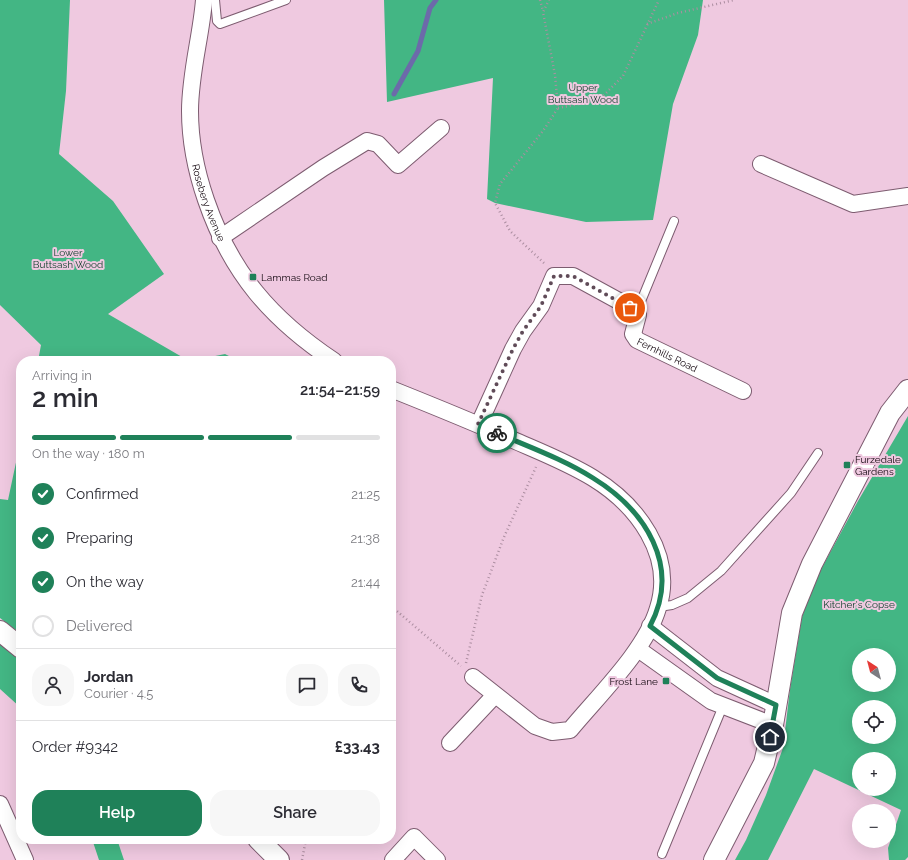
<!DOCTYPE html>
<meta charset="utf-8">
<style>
body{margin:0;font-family:Raleway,sans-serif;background:#f7f7f7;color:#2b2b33;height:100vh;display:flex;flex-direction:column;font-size:15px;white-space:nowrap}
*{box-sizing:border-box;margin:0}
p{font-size:13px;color:#7c7c81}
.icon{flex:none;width:22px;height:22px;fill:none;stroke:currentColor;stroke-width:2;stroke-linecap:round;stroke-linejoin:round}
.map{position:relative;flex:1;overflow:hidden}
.panel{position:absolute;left:16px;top:356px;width:380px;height:488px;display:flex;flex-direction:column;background:#fff;border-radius:16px;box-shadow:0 4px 16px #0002}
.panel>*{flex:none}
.needle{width:26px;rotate:324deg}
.fabs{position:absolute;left:852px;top:648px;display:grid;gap:8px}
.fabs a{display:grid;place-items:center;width:44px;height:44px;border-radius:50%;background:#fff;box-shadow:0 4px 16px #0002;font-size:20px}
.pin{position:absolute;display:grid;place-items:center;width:34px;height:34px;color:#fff;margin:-17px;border:2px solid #fff;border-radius:50%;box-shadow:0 1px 4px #0007}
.courier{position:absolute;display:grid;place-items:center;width:40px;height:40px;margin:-20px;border:3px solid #1f8159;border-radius:50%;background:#fff;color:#222;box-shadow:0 1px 5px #0007}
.head em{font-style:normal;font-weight:600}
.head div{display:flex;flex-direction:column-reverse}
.head{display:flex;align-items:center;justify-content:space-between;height:68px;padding:0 16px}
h1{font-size:26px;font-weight:600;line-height:30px}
.bar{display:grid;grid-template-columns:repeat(4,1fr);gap:6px 4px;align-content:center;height:48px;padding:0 16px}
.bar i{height:5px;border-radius:3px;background:#e1e1e2}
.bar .current{background:#1f8159}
.bar p{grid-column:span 4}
.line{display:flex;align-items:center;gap:10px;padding:0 16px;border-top:1px solid #e1e1e2}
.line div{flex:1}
.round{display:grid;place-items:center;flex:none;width:42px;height:42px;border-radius:16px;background:#f7f7f7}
ol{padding:0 16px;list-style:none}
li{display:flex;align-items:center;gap:12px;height:44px}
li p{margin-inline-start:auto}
li .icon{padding:4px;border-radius:50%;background:#1f8159;color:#fff;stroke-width:4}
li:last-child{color:#7c7c81}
li i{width:22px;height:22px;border:2px solid #e1e1e2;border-radius:50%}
.action{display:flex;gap:8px;margin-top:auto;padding:8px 16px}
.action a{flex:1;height:46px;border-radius:16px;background:#1f8159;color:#fff;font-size:16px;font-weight:600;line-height:46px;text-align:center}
.action a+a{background:#f7f7f7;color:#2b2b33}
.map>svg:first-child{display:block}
.forest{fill:#43b684;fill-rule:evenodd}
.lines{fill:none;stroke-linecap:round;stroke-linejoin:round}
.stream{stroke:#6c6aaa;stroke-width:5}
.service-casing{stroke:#7d5c70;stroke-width:10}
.minor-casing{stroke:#7d5c70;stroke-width:18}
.tertiary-casing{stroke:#7d5c70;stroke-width:22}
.path{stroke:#ac8ea1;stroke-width:2.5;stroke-dasharray:1 3;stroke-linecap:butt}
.service{stroke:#fff;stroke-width:8}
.minor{stroke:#fff;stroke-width:16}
.tertiary{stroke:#fff;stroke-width:20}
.done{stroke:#604b58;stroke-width:4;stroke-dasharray:0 7.2}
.route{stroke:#1f8159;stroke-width:5}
.poi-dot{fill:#1f8159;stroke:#efc9e0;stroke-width:1.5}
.labels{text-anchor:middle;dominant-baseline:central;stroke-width:4;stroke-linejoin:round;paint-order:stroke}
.park-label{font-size:10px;fill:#13432e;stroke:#efc9e0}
.street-label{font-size:10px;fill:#13070f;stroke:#efc9e0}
.poi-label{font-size:10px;fill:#13070f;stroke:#efc9e0;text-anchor:start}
</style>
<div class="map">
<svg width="908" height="860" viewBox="0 0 908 860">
<rect width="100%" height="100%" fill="#efc9e0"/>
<path class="forest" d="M0,0H70L66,91L59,154L113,201L164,274L108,314L189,361H38L41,345L0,305Z
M384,0H703L698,35L673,104L653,220L586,222L495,203L487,199L493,78L387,102Z
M225,354L239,361H191Z
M908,416V857L905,860H889L888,848L901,810L814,769L768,860H735L746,840L766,795L783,748L790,689L802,617L812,586L858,501ZM859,655H889V685H859ZM859,707H889V737H859ZM859,759H889V789H859Z
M21,439V634L0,618V499L8,500Z
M0,642L21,659V708L0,689Z
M92,839H117L124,860H99Z"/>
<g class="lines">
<path class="stream" d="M394,94L418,51L430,8L436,0"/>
<defs>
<path id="service" d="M215,0L217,21L220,24L286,0
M637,311L674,221
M659,607L672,605L688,598L721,571L791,493L818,453
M662,854L723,706"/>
<g id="minor">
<path id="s1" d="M204,0C201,37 190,73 190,111C190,142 196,171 206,200C231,273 271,319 334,361"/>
<path d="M761,164L853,204L908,196"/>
<path d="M220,238L323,168L367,141L378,144L398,165L441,128"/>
<path d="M391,389C431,405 471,421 511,439C538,451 567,462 593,478C637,505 675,555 658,608C646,650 598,696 570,730L552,732L535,726L473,677"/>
<path id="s2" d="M479,424L513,349L523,331L541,306L554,276H573L637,311L638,315L633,334L637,340L743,391"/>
<path d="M650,626L717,678L776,705"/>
<path d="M638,649L711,701L773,725"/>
<path d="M450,743L495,695"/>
<path d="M0,804L25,860"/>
<path d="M393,860L414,837L437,860"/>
</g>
<path id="tertiary" d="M0,631L21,648
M258,839L279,860
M714,860L764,763L773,725L792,613L812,564L890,413L908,390"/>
</defs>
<use href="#service" class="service-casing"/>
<use href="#minor" class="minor-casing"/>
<use href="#tertiary" class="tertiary-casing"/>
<path class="path" d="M540,0L543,11
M647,24L678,13L734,0
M558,108L599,100L623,76L659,0
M544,263L510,231L495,203L500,184L543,131L558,108L555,75L543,12L549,0
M391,606L461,666
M466,663L482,595L504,537L536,467
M302,860L306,839"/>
<use href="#service" class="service"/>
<use href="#minor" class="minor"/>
<use href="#tertiary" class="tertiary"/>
</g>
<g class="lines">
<path class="done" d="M497,433L478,424L513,349L523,331L541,306L554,276H573L630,308"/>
<path class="route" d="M497,433C529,447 563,459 593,478C645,510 682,566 650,626L717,678L776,705L770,737"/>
</g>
<g class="poi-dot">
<rect x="249" y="273" width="8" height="8" rx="2"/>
<rect x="843" y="461" width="8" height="8" rx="2"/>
<rect x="662" y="677" width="8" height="8" rx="2"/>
</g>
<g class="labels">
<g class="park-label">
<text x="583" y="87">Upper<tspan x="583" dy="12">Buttsash Wood</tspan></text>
<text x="68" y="252">Lower<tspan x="68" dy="12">Buttsash Wood</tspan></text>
<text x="859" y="604">Kitcher's Copse</text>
</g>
<g class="street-label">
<text stroke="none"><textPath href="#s1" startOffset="206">Rosebery Avenue</textPath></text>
<text stroke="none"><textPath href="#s2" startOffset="323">Fernhills Road</textPath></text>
</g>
<g class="poi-label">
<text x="261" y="277">Lammas Road</text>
<text x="855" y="459">Furzedale<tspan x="855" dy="12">Gardens</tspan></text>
<text x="658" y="681" text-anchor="end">Frost Lane</text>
</g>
</g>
</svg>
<div class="fabs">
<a><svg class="needle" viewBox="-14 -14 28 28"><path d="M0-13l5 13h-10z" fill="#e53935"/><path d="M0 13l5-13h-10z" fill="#7c7c81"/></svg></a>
<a><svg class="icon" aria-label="locate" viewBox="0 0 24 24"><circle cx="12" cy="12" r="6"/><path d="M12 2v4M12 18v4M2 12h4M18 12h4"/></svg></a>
<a>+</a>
<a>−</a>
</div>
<div class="pin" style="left:630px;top:308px;background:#ea580c"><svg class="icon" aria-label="bag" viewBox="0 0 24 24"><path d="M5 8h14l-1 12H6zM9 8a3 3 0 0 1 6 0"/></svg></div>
<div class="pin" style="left:770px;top:737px;background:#1f2937"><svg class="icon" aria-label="home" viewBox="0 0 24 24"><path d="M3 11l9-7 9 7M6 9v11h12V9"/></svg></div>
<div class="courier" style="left:497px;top:433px"><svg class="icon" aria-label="bike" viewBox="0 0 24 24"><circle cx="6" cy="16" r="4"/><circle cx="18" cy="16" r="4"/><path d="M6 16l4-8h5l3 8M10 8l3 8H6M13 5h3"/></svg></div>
<section class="panel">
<div class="head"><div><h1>2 min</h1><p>Arriving in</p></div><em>21:54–21:59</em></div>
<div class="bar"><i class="current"></i><i class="current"></i><i class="current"></i><i></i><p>On the way · 180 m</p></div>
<ol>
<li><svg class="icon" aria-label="check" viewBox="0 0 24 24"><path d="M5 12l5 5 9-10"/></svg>Confirmed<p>21:25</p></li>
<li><svg class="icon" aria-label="check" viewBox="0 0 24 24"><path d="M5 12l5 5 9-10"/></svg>Preparing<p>21:38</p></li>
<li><svg class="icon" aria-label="check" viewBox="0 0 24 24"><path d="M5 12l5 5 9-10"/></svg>On the way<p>21:44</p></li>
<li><i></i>Delivered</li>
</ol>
<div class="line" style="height:72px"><a class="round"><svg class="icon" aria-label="person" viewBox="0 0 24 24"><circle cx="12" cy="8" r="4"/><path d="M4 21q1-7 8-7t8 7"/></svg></a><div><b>Jordan</b><p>Courier · 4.5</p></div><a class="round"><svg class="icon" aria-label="chat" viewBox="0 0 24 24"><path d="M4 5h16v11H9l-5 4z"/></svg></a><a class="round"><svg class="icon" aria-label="phone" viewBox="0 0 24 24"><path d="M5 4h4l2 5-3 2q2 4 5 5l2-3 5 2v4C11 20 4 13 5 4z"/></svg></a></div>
<div class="line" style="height:52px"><div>Order #9342</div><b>£33.43</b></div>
<div class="action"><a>Help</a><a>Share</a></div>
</section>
</div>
